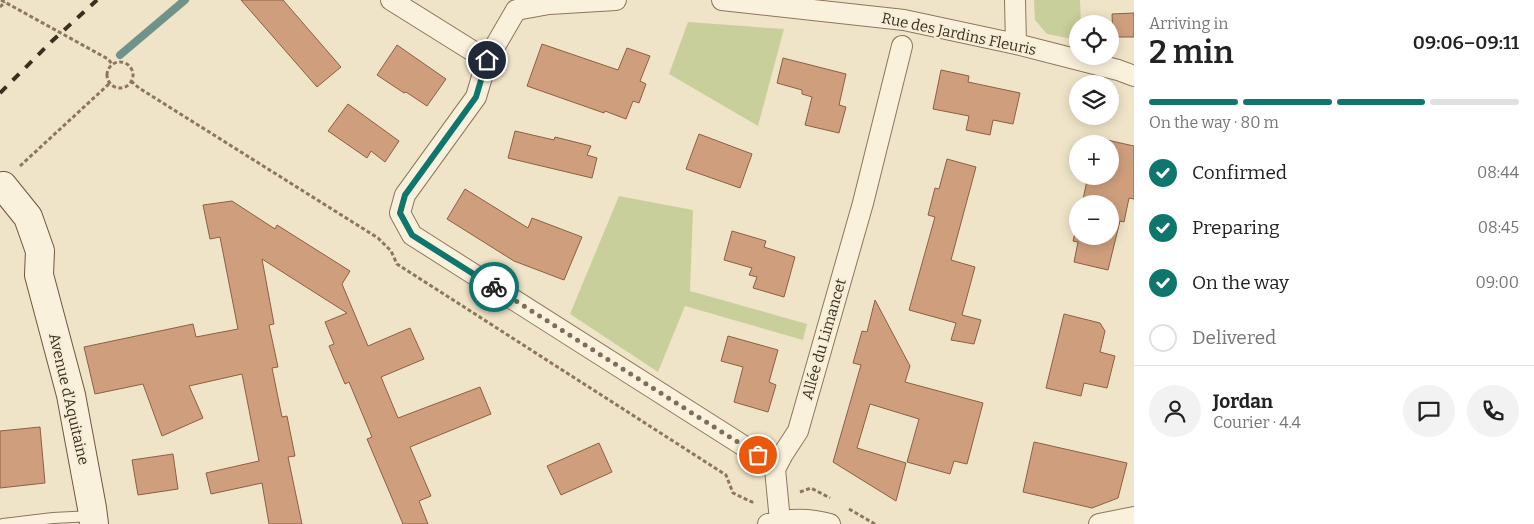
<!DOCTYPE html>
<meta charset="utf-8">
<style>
body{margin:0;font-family:Bitter,serif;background:#f2f2f2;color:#222;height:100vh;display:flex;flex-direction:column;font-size:19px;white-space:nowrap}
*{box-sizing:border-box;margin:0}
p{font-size:16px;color:#767676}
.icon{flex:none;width:28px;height:28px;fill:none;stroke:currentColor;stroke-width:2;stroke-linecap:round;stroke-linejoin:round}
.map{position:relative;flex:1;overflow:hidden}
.details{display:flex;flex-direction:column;background:#fff;width:400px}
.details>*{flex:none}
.buttons{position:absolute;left:1069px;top:15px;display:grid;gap:10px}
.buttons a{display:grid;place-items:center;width:50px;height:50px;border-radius:50%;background:#fff;box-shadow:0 2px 12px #0003;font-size:25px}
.pin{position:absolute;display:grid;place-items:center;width:42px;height:42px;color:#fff;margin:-21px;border:2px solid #fff;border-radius:50%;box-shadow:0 1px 5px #0007}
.courier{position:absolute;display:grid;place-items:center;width:50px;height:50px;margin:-25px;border:4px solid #0f766e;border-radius:50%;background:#fff;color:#222;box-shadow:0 1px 6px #0007}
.overview em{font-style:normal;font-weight:600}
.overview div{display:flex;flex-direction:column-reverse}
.overview{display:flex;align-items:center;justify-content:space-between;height:85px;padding:0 15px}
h1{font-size:32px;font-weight:600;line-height:38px}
.bar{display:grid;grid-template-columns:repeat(4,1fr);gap:8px 5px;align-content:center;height:60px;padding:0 15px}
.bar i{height:6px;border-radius:4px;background:#e0e0e0}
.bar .selected{background:#0f766e}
.bar p{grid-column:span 4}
.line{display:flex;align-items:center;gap:12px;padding:0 15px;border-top:1px solid #e0e0e0}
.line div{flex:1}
.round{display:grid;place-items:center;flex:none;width:52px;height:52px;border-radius:26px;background:#f2f2f2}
ol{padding:0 15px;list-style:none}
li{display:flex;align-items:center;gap:15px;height:55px}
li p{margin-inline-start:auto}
li .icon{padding:5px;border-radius:50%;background:#0f766e;color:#fff;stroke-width:4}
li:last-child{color:#767676}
li i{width:28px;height:28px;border:2px solid #e0e0e0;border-radius:50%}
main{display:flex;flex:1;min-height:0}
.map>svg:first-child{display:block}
.green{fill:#c9cf9b}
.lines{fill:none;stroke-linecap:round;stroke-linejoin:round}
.stream{stroke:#6f938a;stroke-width:8}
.building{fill:#cf9f7d;stroke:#8d5f41}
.lane-casing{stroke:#8d765c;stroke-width:12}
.street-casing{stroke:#8d765c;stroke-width:22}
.secondary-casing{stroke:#6f573f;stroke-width:30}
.path{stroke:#8d765c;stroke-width:3;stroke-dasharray:4 2.5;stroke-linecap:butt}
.lane{stroke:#faf1dc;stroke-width:10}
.street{stroke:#faf1dc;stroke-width:20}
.secondary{stroke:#faf1dc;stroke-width:28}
.rail{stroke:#3d2e20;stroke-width:4;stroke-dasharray:9 9;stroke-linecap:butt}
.done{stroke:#7c6e5b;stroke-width:5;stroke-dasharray:0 9}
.route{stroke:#0f766e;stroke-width:6}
.labels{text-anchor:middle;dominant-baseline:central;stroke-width:4.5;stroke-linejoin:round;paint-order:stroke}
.street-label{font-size:15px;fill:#3d2e20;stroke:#f7eed8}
</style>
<main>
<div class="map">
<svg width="1134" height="524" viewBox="0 0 1134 524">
<rect width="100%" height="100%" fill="#f0e4c8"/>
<path class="green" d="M1034,0H1080L1081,24H1078L1077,40L1047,34L1035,20Z
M688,22L784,29L758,126L669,74Z
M619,196L693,210L690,291L807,324L803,340L685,306L658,372L570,314Z"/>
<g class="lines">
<path class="stream" d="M120,55L185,0"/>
</g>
<path class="building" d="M241,0H283L341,67L317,87Z
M1134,13V37H1113L1112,14Z
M542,44L618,70L627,48L650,56L640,81L646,84L639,103L633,101L626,119L605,111L604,113L527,86Z
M397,45L446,79L427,106L406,92L404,93L377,75Z
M783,58L846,74L839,105L846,107L839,133L805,125L812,97L802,94V90L777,83Z
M941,70L969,76L968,82L1020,93L1013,124L993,120L990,135L966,130L969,116L933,109Z
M348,104L399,141L385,162L371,151L367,158L328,131Z
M515,131L554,140L555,137L591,146L587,155L597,158L592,178L508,158Z
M699,134L752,154L740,188L686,169Z
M1098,138L1134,146V199L1129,198L1124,222L1120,221L1108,270L1074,262L1078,242L1073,241L1078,221V236H1110V204H1082L1088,176H1110V144H1096Z
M947,159L976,167L951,260L975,267L962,315L981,320L974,344L951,340L956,323L909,310L935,217L928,215L935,188L939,189Z
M465,189L528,228L532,218L582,237L564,280L514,261L447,219Z
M232,201L275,229L277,225L350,271L342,284L368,346L410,328L424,359L381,377L398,418L480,387L491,414L410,447L431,496L419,501L428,524H403L367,439L372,437L349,382L345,384L329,346L334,344L325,322L347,313L262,259L274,324L269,325L278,367L272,368L282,417L287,416L295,456L288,457L302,524H269L262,483L211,494L206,473L259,461L242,374L189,386L203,418L162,436L143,384L95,394L84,347L193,324L196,337L238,329L220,237L210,239L203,205Z
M732,231L766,241L764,247L795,257L784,297L753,288L757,277L749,275L752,268L724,260Z
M875,300L910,366L905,382L983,403L967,464L954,461L950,474L907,462L919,419L870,404L857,448L906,463L896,501L833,462L861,365L853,363L862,331L867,332Z
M1064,314L1100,323L1105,331L1100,352L1115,356L1107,388L1084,383L1081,396L1046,388Z
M728,336L778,350L769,382L776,385L768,412L734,402L743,367L721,361Z
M40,427L45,483L0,488V431Z
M1034,442L1127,463L1118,498L1092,508L1023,492Z
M599,443L612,472L561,495L547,466Z
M173,454L178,489L138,495L132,460Z"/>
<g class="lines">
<defs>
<path id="lane" d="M3,524L53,518L92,516"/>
<path id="street" d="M391,0L487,60
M616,0L549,4L516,10L487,60L476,97L405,195L400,213L412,235L758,455L775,469L780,521
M722,0L904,20L1016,44L1118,70L1134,76
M1015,0L1016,44
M775,469L783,454L798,431L863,203L902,46
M768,524C790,518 809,518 830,524
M1099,524L1134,517"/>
<path id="secondary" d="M3,186L28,217L40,251L39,275L71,395L92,508L94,524"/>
</defs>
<use href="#lane" class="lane-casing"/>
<use href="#street" class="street-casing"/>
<use href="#secondary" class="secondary-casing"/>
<path class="path" d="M1,0L108,59L112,64
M0,7L5,2
M107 75a13 13 0 1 1 26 0a13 13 0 1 1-26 0Z
M131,81L139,88L378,238L391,251L397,264L726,475L733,493L752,502L755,501
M20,166L110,83
M800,492L811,488L830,498
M849,509L875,524"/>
<use href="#lane" class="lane"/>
<use href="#street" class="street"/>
<use href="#secondary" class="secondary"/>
<path class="rail" d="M0,93L51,42L97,0"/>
</g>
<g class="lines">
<path class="done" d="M494,287L758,455"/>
<path class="route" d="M487,60L476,97L405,195L400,213L412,235L494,287"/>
</g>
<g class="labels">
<g class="street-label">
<text transform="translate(959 34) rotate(12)">Rue des Jardins Fleuris</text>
<text transform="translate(824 339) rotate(-74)">Allée du Limancet</text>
<text transform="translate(69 399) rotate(77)">Avenue d'Aquitaine</text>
</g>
</g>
</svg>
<div class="buttons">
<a><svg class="icon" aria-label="locate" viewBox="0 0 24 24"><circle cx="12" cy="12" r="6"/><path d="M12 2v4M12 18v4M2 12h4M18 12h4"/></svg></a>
<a><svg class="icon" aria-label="layers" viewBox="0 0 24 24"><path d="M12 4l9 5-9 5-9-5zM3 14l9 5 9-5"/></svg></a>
<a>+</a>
<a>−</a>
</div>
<div class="pin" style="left:758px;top:455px;background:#ea580c"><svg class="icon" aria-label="bag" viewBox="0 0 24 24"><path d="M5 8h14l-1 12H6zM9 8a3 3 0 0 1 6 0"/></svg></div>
<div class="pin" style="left:487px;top:60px;background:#1f2937"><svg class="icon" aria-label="home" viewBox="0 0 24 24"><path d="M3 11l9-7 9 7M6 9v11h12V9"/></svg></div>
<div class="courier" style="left:494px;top:287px"><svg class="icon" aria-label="bike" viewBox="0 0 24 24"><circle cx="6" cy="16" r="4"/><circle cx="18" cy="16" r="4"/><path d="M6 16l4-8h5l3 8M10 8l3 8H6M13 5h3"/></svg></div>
</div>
<section class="details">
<div class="overview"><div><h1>2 min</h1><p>Arriving in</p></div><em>09:06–09:11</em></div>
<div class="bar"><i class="selected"></i><i class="selected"></i><i class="selected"></i><i></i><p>On the way · 80 m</p></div>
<ol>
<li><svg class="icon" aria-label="check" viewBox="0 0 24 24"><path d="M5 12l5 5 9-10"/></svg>Confirmed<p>08:44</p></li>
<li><svg class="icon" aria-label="check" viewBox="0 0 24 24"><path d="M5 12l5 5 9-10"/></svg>Preparing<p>08:45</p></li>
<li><svg class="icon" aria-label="check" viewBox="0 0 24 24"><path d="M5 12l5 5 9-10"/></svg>On the way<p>09:00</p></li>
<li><i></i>Delivered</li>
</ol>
<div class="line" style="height:90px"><a class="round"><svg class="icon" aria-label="person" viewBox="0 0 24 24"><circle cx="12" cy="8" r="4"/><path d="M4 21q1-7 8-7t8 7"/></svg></a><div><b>Jordan</b><p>Courier · 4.4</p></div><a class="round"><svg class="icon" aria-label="chat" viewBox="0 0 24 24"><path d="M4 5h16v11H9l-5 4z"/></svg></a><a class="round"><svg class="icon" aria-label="phone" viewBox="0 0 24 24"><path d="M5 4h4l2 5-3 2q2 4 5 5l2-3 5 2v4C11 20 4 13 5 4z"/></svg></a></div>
</section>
</main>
